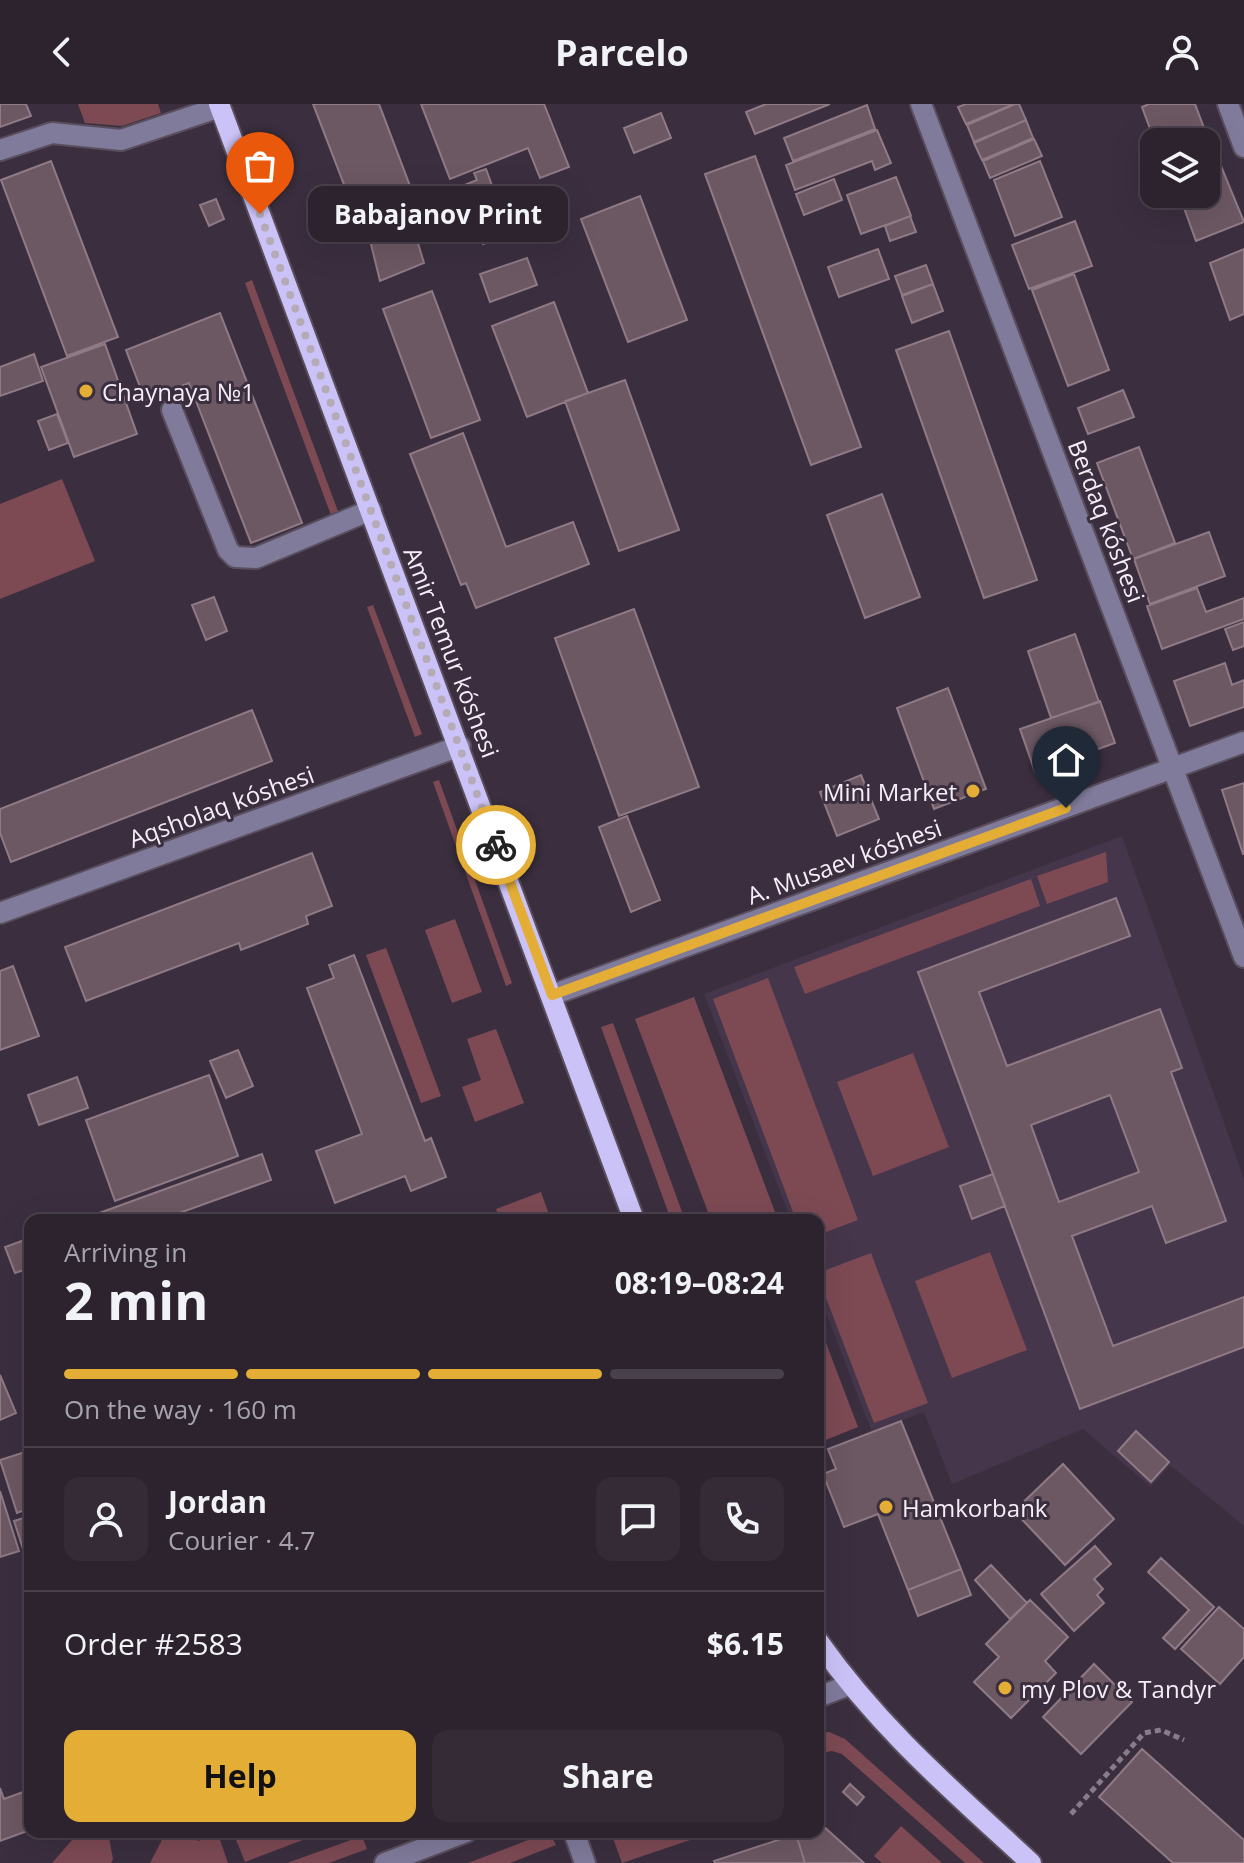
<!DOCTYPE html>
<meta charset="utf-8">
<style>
body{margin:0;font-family:"Open Sans",sans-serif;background:#342b37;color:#f1f3f6;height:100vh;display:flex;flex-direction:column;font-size:30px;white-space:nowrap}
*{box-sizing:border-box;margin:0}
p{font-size:26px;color:#a6a4aa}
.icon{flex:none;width:44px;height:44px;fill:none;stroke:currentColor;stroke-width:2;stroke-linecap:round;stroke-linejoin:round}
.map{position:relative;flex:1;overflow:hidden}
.details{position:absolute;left:24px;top:1110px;width:800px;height:624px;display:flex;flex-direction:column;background:#2c232f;border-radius:16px;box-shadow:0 8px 32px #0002,0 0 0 2px #48404b}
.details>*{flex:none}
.tools{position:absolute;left:1140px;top:24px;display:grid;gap:16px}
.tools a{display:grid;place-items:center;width:80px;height:80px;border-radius:16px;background:#2c232f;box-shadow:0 8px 32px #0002,0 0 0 2px #48404b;font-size:40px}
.pin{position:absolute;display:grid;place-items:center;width:68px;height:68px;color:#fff;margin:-82px -34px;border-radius:50% 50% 50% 0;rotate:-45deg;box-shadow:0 0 8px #0007}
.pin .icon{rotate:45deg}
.courier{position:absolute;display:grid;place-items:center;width:80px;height:80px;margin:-40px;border:6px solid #e4ad35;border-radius:50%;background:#fff;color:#222;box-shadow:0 2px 10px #0007}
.bubble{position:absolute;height:56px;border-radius:16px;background:#2c232f;box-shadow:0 8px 32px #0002,0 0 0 2px #48404b;font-size:26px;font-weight:700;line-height:56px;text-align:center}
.overview em{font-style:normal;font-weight:700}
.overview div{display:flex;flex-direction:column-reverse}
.overview{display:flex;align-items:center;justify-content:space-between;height:136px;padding:0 40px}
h1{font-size:52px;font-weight:700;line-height:60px}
.bar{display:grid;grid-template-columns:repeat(4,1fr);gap:12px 8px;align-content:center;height:96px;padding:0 40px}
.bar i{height:10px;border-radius:6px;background:#48404b}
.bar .active{background:#e4ad35}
.bar p{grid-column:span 4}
.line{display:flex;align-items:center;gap:20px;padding:0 40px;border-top:2px solid #48404b}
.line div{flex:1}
.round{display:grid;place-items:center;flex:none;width:84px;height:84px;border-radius:16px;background:#342b37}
.cta{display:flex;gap:16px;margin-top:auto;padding:16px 40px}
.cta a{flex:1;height:92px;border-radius:16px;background:#e4ad35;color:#111;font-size:32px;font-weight:700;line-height:92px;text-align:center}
.cta a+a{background:#342b37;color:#f1f3f6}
header{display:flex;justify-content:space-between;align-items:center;height:104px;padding:0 40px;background:#2c232f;font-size:36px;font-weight:700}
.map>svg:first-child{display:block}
.built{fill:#46364b}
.green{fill:#7d4a54}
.building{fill:#6c5863;stroke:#8f7a86;stroke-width:2;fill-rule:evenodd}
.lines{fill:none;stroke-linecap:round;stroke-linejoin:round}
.minor-casing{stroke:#594e5d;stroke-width:24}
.major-casing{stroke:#594e5d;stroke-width:24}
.path{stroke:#877d8a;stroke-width:5;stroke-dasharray:6 4;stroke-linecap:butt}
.minor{stroke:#807b9b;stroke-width:20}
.major{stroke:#cbc2f7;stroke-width:20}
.done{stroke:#b4abb7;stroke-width:8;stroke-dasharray:0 14.4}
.route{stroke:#e4ad35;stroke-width:10}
.poi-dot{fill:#e4ad35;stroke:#3b2f3f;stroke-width:3}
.labels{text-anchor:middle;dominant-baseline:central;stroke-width:6;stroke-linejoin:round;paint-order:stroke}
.poi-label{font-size:24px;fill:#f5eef8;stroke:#3b2f3f;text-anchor:start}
.street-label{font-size:24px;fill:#f5eef8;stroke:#3b2f3f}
</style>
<header><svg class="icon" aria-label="back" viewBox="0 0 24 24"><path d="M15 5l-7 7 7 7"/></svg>Parcelo<svg class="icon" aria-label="person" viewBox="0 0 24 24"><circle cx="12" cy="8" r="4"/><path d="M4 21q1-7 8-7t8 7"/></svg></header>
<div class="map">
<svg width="1244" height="1759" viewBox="0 0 1244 1759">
<rect width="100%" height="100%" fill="#3b2f3f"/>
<path class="built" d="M1122,732L1244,1075V1422L1170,1361L1151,1383L1083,1325L952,1380L924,1308L872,1328L818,1188V1116H791L704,890Z"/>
<path class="green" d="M78,0H158L161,9L122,22L85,19Z
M252,176L339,410L332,414L245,179Z
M62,375L95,457L0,495V400Z
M373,501L422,630L415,633L367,503Z
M439,676L512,879L506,882L433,678Z
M1106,748L1108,778L1047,800L1037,772Z
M1031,775L1040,802L805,890L794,863Z
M455,815L482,888L452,899L425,826Z
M386,844L441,992L421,999L366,851Z
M768,874L858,1116L818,1131V1116H796L713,895Z
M694,893L778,1116H711L635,915Z
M613,919L685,1116H671L601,923Z
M496,925L524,999L475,1018L462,983L481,976L467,935Z
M913,949L949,1043L873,1072L837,978Z
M541,1088L551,1116H500L496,1105Z
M990,1148L1027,1246L952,1274L915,1177Z
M871,1149L928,1299L874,1319L818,1173V1169Z
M818,1218L858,1323L818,1339Z
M829,1628L845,1635L984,1759H965L842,1650L832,1647L818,1650V1629Z
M901,1722L942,1759H882L874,1752Z
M79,1728H108L113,1755L111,1759H52Z
M166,1728H186L198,1737L218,1730L228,1759H150Z
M233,1728H324L245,1758Z
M549,1728L556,1741L510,1759H468Z
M630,1728H714L622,1759L613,1734Z
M362,1732L367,1745L329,1759H287Z"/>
<path class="building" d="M0,0H26L31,12L0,23Z
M313,0H379L410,82L353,104Z
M421,0H544L569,63L540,74L528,44L450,75Z
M766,0H830L755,30L746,8Z
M966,0H1014L966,20L958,3Z
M1015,0H1019L1026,16L974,38L967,21Z
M1149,0H1195L1210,40L1155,38L1142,3Z
M867,1L875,25L793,57L784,34Z
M661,9L671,34L634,49L624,24Z
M1026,16L1033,34L982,56L974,39Z
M877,26L891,59L875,66L872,57L795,86L786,61Z
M1034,35L1042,52L990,74L983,57Z
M755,52L861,343L811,361L705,70Z
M51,57L118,233L67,252L1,76Z
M1040,57L1062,113L1015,132L994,76Z
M1221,62L1244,118L1196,137L1179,90H1206V68Z
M486,65L510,131L483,140L462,82L477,76L474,69Z
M896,73L911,112L861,130L847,91Z
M834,75L842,96L804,111L796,90Z
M640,92L687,216L628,238L581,115Z
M216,95L224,115L209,122L200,101Z
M400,98L407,118L411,116L424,159L380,177L369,132L364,134L356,115Z
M910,112L916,128L890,137L885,122Z
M1075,117L1092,162L1029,185L1012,141Z
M878,145L889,175L839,193L828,163Z
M1244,145V210L1230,216L1210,159Z
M527,154L537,181L490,198L480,170Z
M926,161L933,180L902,191L895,172Z
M1074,170L1109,266L1068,282L1032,186Z
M933,180L943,207L912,219L902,192Z
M432,187L480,316L431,334L383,205Z
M554,198L588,289L527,313L492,222Z
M220,209L302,419L251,439L189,279L145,296L126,246Z
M949,227L1037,476L984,494L896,246Z
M105,240L137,330L74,353L41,263Z
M34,250L43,277L0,292V263Z
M625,276L679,426L619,447L565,297Z
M1123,286L1134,313L1088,330L1078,304Z
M57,310L68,339L49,346L38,317Z
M463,329L506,443L573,418L589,460L476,504L466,479L461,481L410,350Z
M1139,343L1175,439L1133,455L1097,359Z
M882,390L920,493L865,514L827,411Z
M1209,428L1225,472L1150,500L1134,455Z
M1197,484L1206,508L1244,494V515L1162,545L1147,502Z
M214,493L227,527L206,536L192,501Z
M634,505L699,683L619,712L555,534Z
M1244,518V542L1233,546L1225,525Z
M1075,530L1099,598L1051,614L1028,547Z
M1225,559L1232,581L1244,576V603L1190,622L1174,577Z
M948,584L986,685L934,705L897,604Z
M1100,597L1115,639L1035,668L1020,625Z
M252,606L272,657L11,758L0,729V705Z
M861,671L879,715L837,732L820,688Z
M1244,679V750H1243L1222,686Z
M627,712L660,796L631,808L599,723Z
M312,749L332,802L306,812L308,820L241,846L239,839L86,897L65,843Z
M1116,794L1130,832L979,888L1007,962L1160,905L1182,964L1171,968L1226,1117L1166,1139L1152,1102L1072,1132L1113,1242L1244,1193V1243L1080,1305L918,868ZM1110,991L1139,1068L1059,1098L1031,1021Z
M354,851L425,1037L431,1034L446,1073L411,1087L405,1072L335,1099L316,1047L362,1030L307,884L334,874L329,861Z
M13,862L39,932L0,946V867Z
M238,946L253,982L226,994L210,957Z
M209,971L238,1052L115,1097L86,1016Z
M77,973L88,1004L39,1021L28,991Z
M262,1050L271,1076L160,1116H80Z
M993,1070L1005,1102L972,1115L960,1082Z
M30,1134V1164L15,1169L5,1143Z
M0,1271L16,1309L0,1316Z
M901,1317L961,1465L908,1486L878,1410L844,1423L823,1370L836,1365L828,1345Z
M1136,1327L1169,1358L1151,1378L1118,1347Z
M28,1347L30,1404L17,1409L0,1356Z
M1063,1360L1114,1415L1065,1461L1014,1407Z
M0,1387L19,1447L0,1453Z
M30,1412V1446L24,1448L14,1417Z
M1095,1442L1111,1460L1094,1475L1103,1485L1097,1491L1104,1499L1074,1527L1041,1490Z
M1161,1454L1214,1503L1175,1545L1163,1534L1189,1506L1148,1468Z
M991,1461L1027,1499L1010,1515L975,1476Z
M961,1465L971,1491L918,1512L908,1486Z
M1030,1496L1068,1533L1045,1557L1056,1569L1011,1614L974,1578L999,1553L986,1540Z
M1219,1503L1244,1525V1553L1220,1580L1181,1545Z
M1094,1560L1132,1598L1081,1650L1043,1613Z
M1142,1645L1244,1736V1759H1173L1099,1693Z
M850,1680L864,1693L857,1701L843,1688Z
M0,1684L4,1695L23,1688L30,1708V1726L0,1737Z
M822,1721L842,1739L864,1759H805L796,1730L818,1728Z
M796,1730L805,1759H715L714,1757Z"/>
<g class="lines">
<defs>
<path id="minor" d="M921,0L1244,853
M1228,0L1244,43
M0,46L52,29L121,36L220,3
M172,306L228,446L235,453L256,454L371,406
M0,809L460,642
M552,891L1244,638
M818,1593L849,1581
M574,1728L585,1759
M385,1759L466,1728"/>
<path id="major" d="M219,0L634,1116
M818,1537C881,1626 952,1686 1031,1759"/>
</defs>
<use href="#minor" class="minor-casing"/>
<use href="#major" class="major-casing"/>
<path class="path" d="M1071,1710L1144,1629L1161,1626L1184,1636"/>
<use href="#minor" class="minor"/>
<use href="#major" class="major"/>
</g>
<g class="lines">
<path class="done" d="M260,110L496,741"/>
<path class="route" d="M496,741L552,891L1066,704"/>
</g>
<g class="poi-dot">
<circle cx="86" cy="287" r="8"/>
<circle cx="973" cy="687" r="8"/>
<circle cx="886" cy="1403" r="8"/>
<circle cx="1005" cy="1584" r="8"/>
</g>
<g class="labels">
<g class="poi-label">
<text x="102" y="287">Chaynaya №1</text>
<text x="957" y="687" text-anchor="end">Mini Market</text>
<text x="902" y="1403">Hamkorbank</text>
<text x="1021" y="1584">my Plov &amp; Tandyr</text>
</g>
<g class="street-label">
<text transform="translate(1107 417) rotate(69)">Berdaq kóshesi</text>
<text transform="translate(452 548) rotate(69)">Amir Temur kóshesi</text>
<text transform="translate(221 702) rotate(-20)">Aqsholaq kóshesi</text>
<text transform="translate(844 757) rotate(-20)">A. Musaev kóshesi</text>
</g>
</g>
</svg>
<div class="tools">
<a><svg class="icon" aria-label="layers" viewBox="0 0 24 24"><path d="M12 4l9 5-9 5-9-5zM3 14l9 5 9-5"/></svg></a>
</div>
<div class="pin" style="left:260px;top:110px;background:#ea580c"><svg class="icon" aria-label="bag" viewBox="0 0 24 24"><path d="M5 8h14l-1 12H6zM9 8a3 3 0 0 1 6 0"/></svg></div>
<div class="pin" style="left:1066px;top:704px;background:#1f2937"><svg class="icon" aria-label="home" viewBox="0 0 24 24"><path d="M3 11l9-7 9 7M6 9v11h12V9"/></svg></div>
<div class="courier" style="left:496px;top:741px"><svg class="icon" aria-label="bike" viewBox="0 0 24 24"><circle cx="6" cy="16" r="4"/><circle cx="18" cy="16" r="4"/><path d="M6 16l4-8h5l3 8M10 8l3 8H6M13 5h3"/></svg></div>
<div class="bubble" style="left:308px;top:82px;width:260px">Babajanov Print</div>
<section class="details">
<div class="overview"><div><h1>2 min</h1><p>Arriving in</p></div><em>08:19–08:24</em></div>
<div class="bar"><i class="active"></i><i class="active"></i><i class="active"></i><i></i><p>On the way · 160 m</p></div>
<div class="line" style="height:144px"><a class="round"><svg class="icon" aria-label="person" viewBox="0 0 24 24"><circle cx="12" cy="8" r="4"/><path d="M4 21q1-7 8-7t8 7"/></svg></a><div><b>Jordan</b><p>Courier · 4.7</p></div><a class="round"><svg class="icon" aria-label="chat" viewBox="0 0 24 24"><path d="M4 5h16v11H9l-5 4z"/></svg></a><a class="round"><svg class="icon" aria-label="phone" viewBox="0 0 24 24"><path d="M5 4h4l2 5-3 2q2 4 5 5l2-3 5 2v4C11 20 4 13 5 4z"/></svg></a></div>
<div class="line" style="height:104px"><div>Order #2583</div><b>$6.15</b></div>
<div class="cta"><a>Help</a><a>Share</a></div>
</section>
</div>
